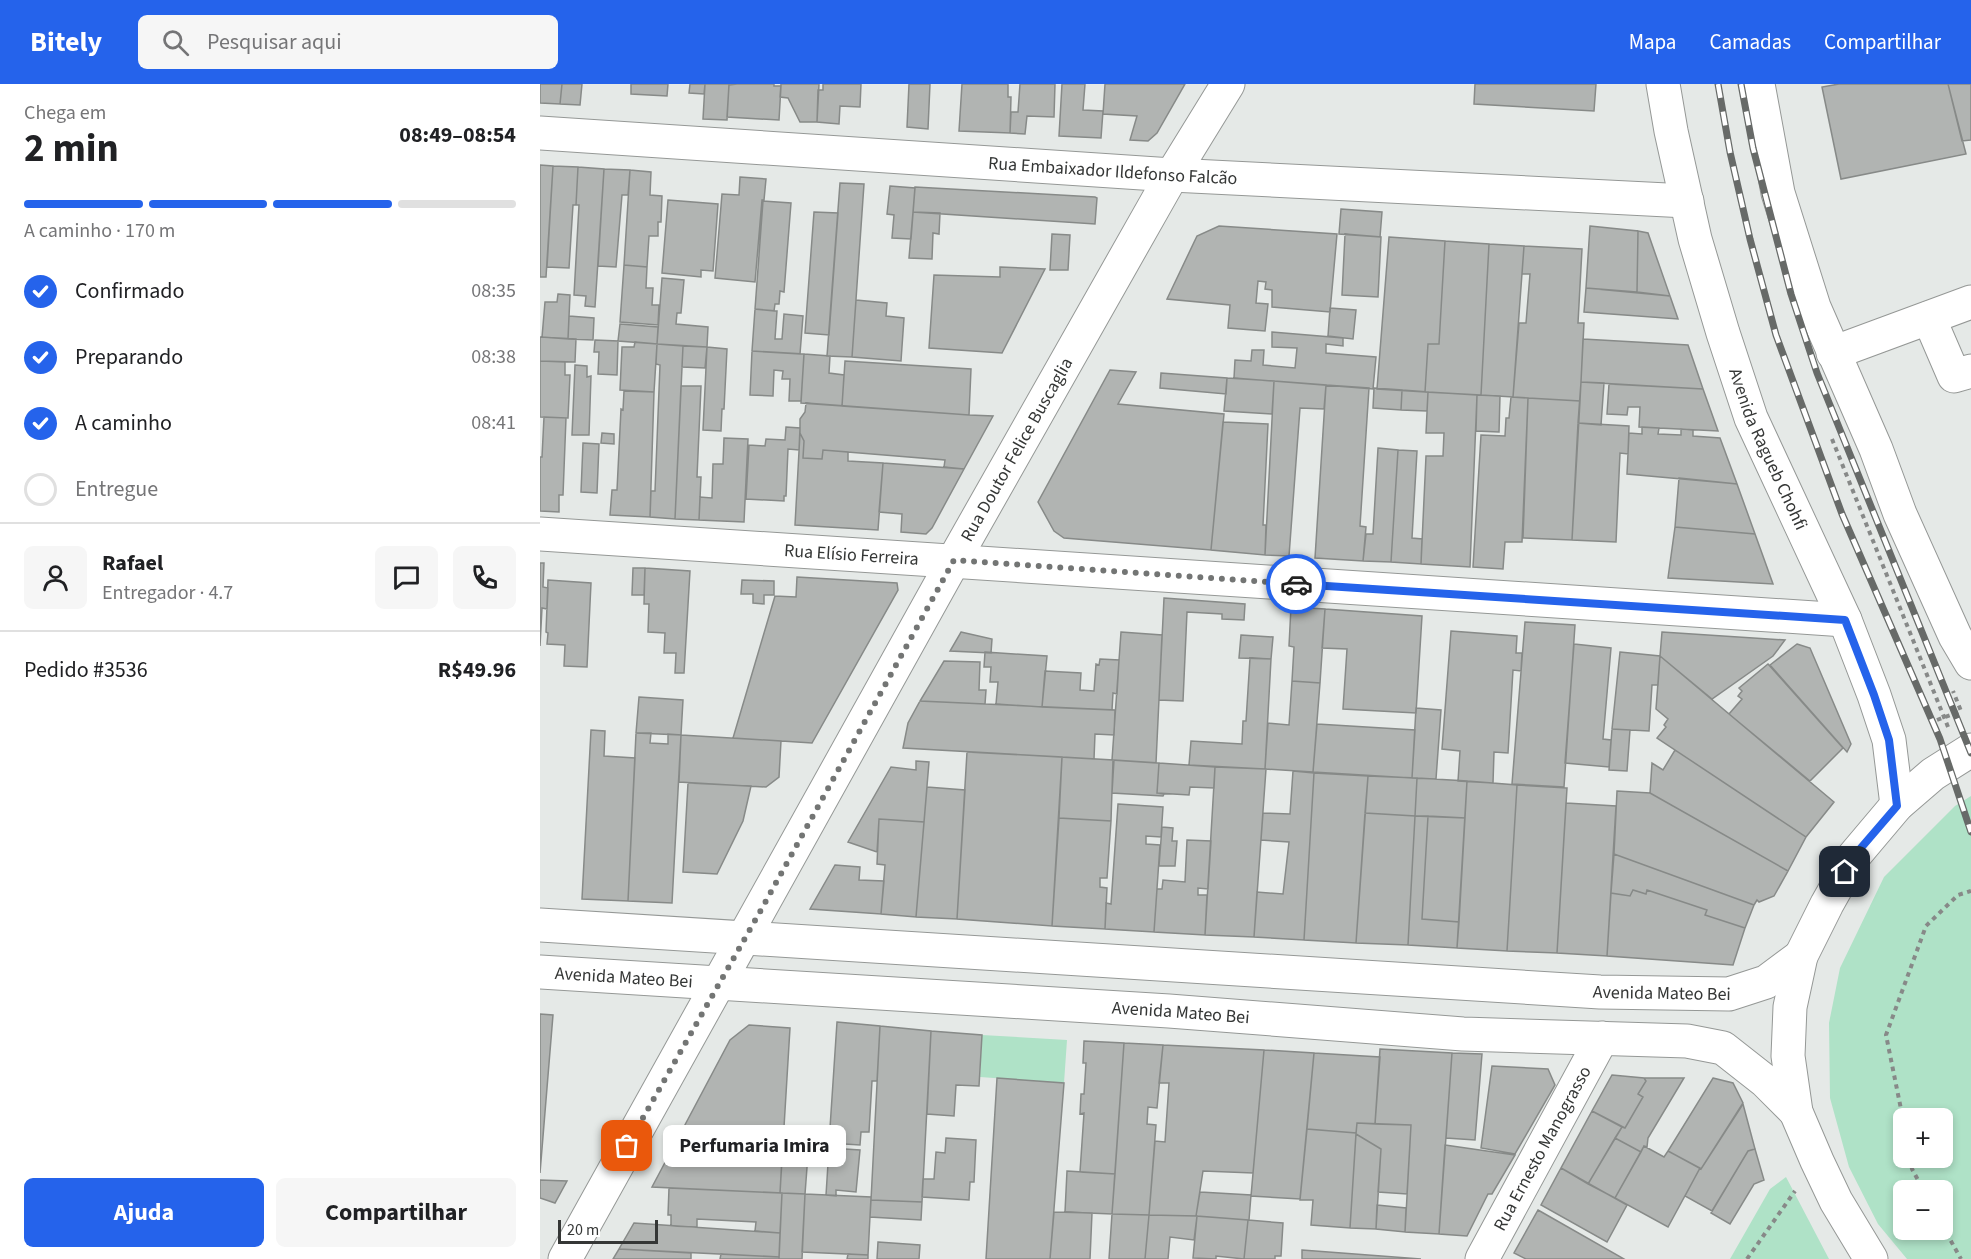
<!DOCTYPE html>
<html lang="pt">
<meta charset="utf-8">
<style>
body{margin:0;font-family:"Source Sans 3",sans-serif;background:#f6f6f6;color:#202124;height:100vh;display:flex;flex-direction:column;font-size:22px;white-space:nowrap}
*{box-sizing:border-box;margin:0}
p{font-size:20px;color:#757577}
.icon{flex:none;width:33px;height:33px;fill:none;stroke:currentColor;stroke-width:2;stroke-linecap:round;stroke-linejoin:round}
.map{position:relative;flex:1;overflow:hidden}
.drawer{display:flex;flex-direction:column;background:#fff;width:540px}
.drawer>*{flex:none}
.tools{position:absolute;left:1353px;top:1024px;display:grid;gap:12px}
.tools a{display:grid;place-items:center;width:60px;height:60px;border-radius:9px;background:#fff;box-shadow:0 3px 9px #0003;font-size:30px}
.scale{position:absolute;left:18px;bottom:15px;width:100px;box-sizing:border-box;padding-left:6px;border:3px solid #353736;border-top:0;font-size:16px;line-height:21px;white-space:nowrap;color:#353736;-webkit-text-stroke:4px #fff;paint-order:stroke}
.pin{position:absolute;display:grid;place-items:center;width:51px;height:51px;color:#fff;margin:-26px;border-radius:12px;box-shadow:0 3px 9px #0006}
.courier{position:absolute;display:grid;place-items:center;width:60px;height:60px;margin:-30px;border:4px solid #2563eb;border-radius:50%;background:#fff;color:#222;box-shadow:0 2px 8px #0007}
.bubble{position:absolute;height:42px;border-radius:9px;background:#fff;box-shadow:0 3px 9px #0003;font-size:20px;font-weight:700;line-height:42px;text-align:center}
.overview em{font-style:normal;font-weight:700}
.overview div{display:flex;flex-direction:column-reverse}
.overview{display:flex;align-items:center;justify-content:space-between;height:102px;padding:0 24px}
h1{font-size:39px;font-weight:700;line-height:45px}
.bar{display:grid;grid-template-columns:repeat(4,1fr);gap:9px 6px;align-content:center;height:72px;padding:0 24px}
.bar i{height:8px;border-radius:4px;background:#e0e0e0}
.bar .selected{background:#2563eb}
.bar p{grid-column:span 4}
.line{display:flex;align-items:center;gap:15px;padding:0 24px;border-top:2px solid #e0e0e0}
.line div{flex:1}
.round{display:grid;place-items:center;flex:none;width:63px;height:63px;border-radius:9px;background:#f6f6f6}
ol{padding:0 24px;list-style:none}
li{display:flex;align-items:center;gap:18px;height:66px}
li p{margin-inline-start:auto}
li .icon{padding:6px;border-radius:50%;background:#2563eb;color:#fff;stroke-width:4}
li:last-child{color:#757577}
li i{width:33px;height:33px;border:3px solid #e0e0e0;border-radius:50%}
.cta{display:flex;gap:12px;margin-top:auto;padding:12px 24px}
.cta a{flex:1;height:69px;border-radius:9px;background:#2563eb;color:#fff;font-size:24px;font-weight:700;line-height:69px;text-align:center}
.cta a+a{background:#f6f6f6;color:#202124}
header{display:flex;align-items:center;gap:36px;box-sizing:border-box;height:84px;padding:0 30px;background:#2563eb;color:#fff}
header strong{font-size:28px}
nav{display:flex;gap:33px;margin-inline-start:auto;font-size:21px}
.search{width:420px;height:54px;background:#f6f6f6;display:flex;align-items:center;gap:15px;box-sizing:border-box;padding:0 21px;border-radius:9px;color:#757577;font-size:22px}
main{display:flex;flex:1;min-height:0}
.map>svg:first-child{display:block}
.green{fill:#afe2c7;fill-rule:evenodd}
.building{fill:#b1b4b2;stroke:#878a88;stroke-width:1.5}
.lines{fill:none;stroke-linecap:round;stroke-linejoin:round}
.minor-casing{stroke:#959896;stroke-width:35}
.major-casing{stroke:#959896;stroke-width:35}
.highway-casing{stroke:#959896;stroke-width:35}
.path{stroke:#878988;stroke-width:4;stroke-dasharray:4.5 4.5;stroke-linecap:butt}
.minor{stroke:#fff;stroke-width:33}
.major{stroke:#fff;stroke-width:33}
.highway{stroke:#fff;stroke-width:33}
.rail-casing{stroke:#676a68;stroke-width:7}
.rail{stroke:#fff;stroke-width:4.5;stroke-dasharray:14;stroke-linecap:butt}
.done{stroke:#737574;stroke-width:6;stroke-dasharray:0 10.8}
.route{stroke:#2563eb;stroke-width:8}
.labels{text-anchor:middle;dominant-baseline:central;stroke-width:5;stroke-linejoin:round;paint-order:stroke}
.street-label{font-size:18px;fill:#353736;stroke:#fff}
</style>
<header>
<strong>Bitely</strong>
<div class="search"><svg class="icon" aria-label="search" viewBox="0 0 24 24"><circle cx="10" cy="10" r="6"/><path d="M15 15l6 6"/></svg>Pesquisar aqui</div>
<nav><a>Mapa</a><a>Camadas</a><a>Compartilhar</a></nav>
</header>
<main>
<section class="drawer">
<div class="overview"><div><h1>2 min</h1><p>Chega em</p></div><em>08:49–08:54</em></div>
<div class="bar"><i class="selected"></i><i class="selected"></i><i class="selected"></i><i></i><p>A caminho · 170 m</p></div>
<ol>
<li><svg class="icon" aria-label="check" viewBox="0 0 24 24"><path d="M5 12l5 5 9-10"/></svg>Confirmado<p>08:35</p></li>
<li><svg class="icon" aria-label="check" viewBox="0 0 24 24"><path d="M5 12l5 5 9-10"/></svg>Preparando<p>08:38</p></li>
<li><svg class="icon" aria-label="check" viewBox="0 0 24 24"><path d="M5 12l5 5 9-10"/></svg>A caminho<p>08:41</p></li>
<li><i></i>Entregue</li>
</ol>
<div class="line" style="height:108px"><a class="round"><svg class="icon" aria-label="person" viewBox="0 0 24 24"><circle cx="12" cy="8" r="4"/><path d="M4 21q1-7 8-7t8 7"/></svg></a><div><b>Rafael</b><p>Entregador · 4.7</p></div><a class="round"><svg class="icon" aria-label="chat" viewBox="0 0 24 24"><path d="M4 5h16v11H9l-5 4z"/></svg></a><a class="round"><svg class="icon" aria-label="phone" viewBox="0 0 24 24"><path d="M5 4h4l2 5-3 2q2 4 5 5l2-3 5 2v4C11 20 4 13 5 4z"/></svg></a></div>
<div class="line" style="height:78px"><div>Pedido #3536</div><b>R$49.96</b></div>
<div class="cta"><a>Ajuda</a><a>Compartilhar</a></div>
</section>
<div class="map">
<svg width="1431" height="1175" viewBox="0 0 1431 1175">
<rect width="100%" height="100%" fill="#e5e9e7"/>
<path class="green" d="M1431,712V1175H1367L1338,1140L1309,1083L1290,1014L1289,939L1300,884L1344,793L1415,722ZM1364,1035H1402V1074H1364ZM1364,1107H1402V1146H1364Z
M442,951L527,956L524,999L440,993Z
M1246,1093L1289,1175H1190L1230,1105Z"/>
<path class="building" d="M0,0H22L20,20L0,19Z
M22,0H42L40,21L20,20Z
M91,0H128L127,12L91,10Z
M150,0H165L164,10L149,9Z
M165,0H189L187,36L163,35Z
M197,0H234V2H241L239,36L187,33L189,1Z
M241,0H279L277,38H260L248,14L240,13Z
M283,0H321L320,23L300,22L299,40L277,38L278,6H283Z
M369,0H390L388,45L367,43Z
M422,0H468V13H471L470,49L419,47Z
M480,0H515L514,33L487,32L485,50L470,49L471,28H478Z
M522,0H545L543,26L563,27L561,54L519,52Z
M565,0H645L617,49L608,57L590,56L597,32L563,30Z
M935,0H1056L1054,27L934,20Z
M1299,0H1408L1426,70L1301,95L1282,3Z
M1408,0H1431V56L1422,57Z
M0,81L13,82L6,193H0Z
M13,82L38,83L36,121H33L29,184L7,183Z
M38,83L64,85L55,223L45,222L46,212L34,211L39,121H36Z
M64,85L90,86L88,111H82L76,183L58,182Z
M90,86L111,88L110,111L122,112L121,138H118V152H109L107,183L84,181Z
M200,93L226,95L224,116H222L215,198L175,194L182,110L199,111Z
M300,99L324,100L312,273L287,272Z
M350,102L375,104L371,155L352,154L354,131L347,130Z
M375,103L555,113L557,114L555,140L373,128Z
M128,116L178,120L173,187L161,186V193L122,189Z
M223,117L251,119L244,208L240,207L239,220H235L234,227L215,225Z
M801,125L842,128L840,153L799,150Z
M274,128L298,129L289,251L265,249Z
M373,128L400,129L399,150L393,149L392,175L369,174Z
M679,142L797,150L790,228L732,223V206L725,205L726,198L718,197L716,219L728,220L725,247L688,244L690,221L627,215L657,152Z
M1050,142L1098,147L1097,208L1046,204Z
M1098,147L1108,149L1130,212L1097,208Z
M512,150L530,151L528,186H510Z
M805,150L841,153L838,213L802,211Z
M849,153L905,157L899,260H888L885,308L837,305Z
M905,157L949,160L941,311L885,308L888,260H899Z
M949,160L984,162L973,313L941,311Z
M984,162L1042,165L1038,239H1044L1040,317L973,313L979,239H986L990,190H982Z
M84,181L107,183L106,204H113L112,221H119L118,241L80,238Z
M460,183L505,185L462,269L389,264L394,191L460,193Z
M122,194L144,196L141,229H137L136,240L168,243L167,263L117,260Z
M1046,204L1130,212L1138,235L1044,228Z
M18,210L30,211L28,255L2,253L5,218H17Z
M316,216L347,219L346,232L364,234L361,277L312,273Z
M790,224L816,226L813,255L788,252Z
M215,225L237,227L235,255H242L244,230L263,232L260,270L212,267Z
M29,232L54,234L53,256L28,255Z
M80,240L118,243L117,260L78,257Z
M732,248L803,254V262L786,260V269L836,273L833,305L694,294L695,276L711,277L712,266H724L723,281L755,284L757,264L732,263Z
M0,253L36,255L35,278L0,277Z
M1043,255L1148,261L1163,305L1041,298Z
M55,256L78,257L77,291L58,290L59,268H54Z
M95,258L117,260L114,308L80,306L82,263H94Z
M117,260L143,262L135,435L110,433L111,407H115L120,281L116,280Z
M143,262L167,263L165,284L142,283Z
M167,263L187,265L184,325H182L181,347L163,346Z
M212,267L264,270L261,317H249L250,295H242L243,287L234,286L233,312L210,311Z
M264,270L290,272L289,289L304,291L302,322L261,319Z
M0,277L25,278V291H30L28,334L0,333Z
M305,277L431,285L429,331L302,322Z
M35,281L47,282V293L51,292L49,351H32Z
M570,286L596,288L578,320L684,330L671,466L524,454L514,447L498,418Z
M621,289L687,294L686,310L620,304Z
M687,294L734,297L732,330L684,327Z
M734,297L786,301L784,325L760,324L749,472L725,471Z
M1041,298L1064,299L1061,341L1038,339Z
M1069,300L1163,305L1178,347L1099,343L1100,323H1088L1087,331L1067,330Z
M786,301L829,304L820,442L826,443L823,477L775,474Z
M141,302H161L157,393H161L159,436L135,435Z
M834,304L862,306L861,326L833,324Z
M862,306L888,308L887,327L861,326Z
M84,307L114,308L110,433L70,431L72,406H77L81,325L83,326Z
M888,308L937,311L930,483L881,480L886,372H903L904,349H886Z
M937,311L960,312L959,348L936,347Z
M971,313L988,314L982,458H965L963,485L933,483L941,351L965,352L966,334H969Z
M988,314L1040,317L1032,456L983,454Z
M266,319L429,331L453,332L424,385L404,383L405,376L283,366L282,375L263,374L264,357L260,349V335L265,328Z
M4,333L26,334L23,411H19V428L0,427V373H2Z
M683,338L728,340L723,441H726L725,471L671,466Z
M1038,339L1089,342L1088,370L1080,369L1076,458L1032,456Z
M246,343L260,344L259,366L248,365L246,412H244V417L206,415L209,361L225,362L226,355L245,356Z
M1102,343L1119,344L1118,350L1141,351V345L1153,346V352L1180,354L1197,400L1087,390L1089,349L1102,350Z
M62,349L74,350V360L61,359Z
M260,349L264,357L263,374L282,375L283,366L308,368V377L343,379L338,446L255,441Z
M184,354L208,355L204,438L159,436L160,413L172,414L173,380H183Z
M43,359L59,360L57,409L41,408Z
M838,364L858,366L851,478L823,477L826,450H833Z
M858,366L877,367L872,454L882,455L881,480L851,478Z
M343,379L424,385L392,444L386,450L361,448L362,430L339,428Z
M1139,394L1197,400L1215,450L1135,443Z
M1135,443L1215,450L1233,500L1128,494Z
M0,479H4L3,503L8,504L7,525L2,524L0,562Z
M93,484H105L104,511H92Z
M105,484L150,487L144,589H135L136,569H124L125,549L108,548L109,520H104Z
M257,493L357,499L358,506L272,659L193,654L235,512L256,513Z
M8,496L51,499L47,583L24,582L25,561L7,560L8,549L6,548Z
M202,496L234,497V511H224V520L213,519V510H201Z
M624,514L705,520L704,536L682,535V530L647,528L643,617L619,616Z
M751,523L785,525L780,599L752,597L754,563L749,562Z
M785,525L882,532L876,629L803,625L807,565L782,564Z
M985,538L1035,541L1024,703L972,700Z
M911,547L977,552L976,569H982L981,587L973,586L968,669L954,668L953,699L918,697L920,667L902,665Z
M421,548L452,555L451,569L410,567Z
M581,548L622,551L616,679L572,676Z
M1122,548L1245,556L1233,572L1172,615L1120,572Z
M701,551L733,553L731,575L699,574Z
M1034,560L1071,564L1063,655L1071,656L1069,683L1025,679Z
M1257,560L1270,564L1311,660L1307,668L1230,581Z
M445,568L507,572L502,623L456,620L458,598H450L451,583H444Z
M1080,568L1120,572L1118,601H1112L1109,647L1072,645Z
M1120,572L1294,718L1266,753L1117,654L1126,643L1124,641L1128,635L1116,625Z
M710,574L731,575L725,685L649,681L651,657L702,660L703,637H706Z
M560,575L579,576L577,610L573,609L572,626L502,623L505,587L541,589L540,606L554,607L556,580L559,581Z
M404,577L440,578L439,606H446L445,620L380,617Z
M1228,580L1303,664L1270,697L1189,630L1202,615L1198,612L1202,607L1199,604Z
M752,597L780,599L773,688L725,685L728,639L749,641Z
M99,613L143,616L141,651L96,649Z
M380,617L575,626L574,651L555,650L554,675L363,664L368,639Z
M876,624L901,626L896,695L872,694Z
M777,640L875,646L872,694L773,688Z
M1072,645L1090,646L1087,687L1069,686Z
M51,646L65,647L64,672L95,674L88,817L42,815Z
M96,649H111L110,659L128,660V650L141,651L132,819L88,817Z
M141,651L241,657L239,693L226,703L139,698Z
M1135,666L1266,753L1248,787L1110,709L1112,679L1123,686Z
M427,668L522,673L512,842L417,835Z
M522,673L573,676L571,737L519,734Z
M574,676L619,679L617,709L624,710L623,712L572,709Z
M376,677L389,678L384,738L339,735L337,768L308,758L351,683L376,686Z
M619,679L675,683L674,704L650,703L649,711L617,709Z
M675,683L726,685L714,853L665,851Z
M753,687L774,689L764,856L714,853L717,808L743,810L749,758L721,756L723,729L750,730Z
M774,689L828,692L816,859L764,856Z
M828,692L877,694L875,732L825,729Z
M877,694L927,697L925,734L875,732Z
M927,697L977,701L967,867L917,864Z
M148,699L211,702L203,737L177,790L143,788Z
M977,701L1027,704L1017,869L967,867Z
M387,703L425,706L417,835L376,833Z
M1077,707L1110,709L1248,787L1234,812L1219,818L1217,816L1214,821L1074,770Z
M1026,719L1076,722L1067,872L1017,869Z
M578,720L623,723L621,753L606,752V760L620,761L614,848L565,845L566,819L571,820Z
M825,729L875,732L868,861L816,859Z
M875,732H888L882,835L919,838L917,864L868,861Z
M888,732L925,734L919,838L882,835Z
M519,734L571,737L567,794H560V803L567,804L565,845L512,842Z
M339,735L384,738L376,833L341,830L345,781L337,780Z
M622,743L633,744L632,757H637L635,782H619Z
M647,756L671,757L668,805L658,804V811H667L665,851L614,848L617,805H622L623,796L645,798Z
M1074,770L1214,821L1205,844L1165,831L1167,826L1107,806L1106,810L1093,806L1090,812L1071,809Z
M295,781L320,783L319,796L344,797L341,830L270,825Z
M1093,806L1106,810L1107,806L1167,826L1165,831L1205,844L1193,881L1067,872L1071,809L1090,812Z
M0,930L13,931L0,1089Z
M297,938L340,942L337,997H332L329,1048H321L320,1061L289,1059Z
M209,941L250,944L240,1109L112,1103L190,956Z
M340,942L391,947L382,1118L331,1116Z
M391,947L442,951L439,1002L416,1001L414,1032L387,1030Z
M544,957L584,959L575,1090L540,1088L544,1029L540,1030L541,1010H544L546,979H543Z
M584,959L623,961L617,1024L608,1023L607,1040L616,1041L609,1131L572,1130Z
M623,961L724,966L713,1089L663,1087L656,1132L609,1131L615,1057L625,1058L629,999H619Z
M840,965L912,969L899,1150L865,1148L871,1041L835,1040Z
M724,966L774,969L760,1115L711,1112Z
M774,969L840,973L835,1040L817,1039L816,1049L767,1045Z
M912,969L942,970L935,1056L906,1054Z
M952,982L1008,985L1015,1001L975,1070L941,1064Z
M1072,991L1104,994L1106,997L1098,1010L1103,1013L1085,1044L1052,1027Z
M457,994L524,999L510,1175H446Z
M1104,994H1144L1108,1054L1107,1063L1104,1062L1101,1068L1075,1054L1082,1043L1085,1044L1103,1013L1098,1010L1106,997Z
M1173,994L1193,999L1203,1019L1161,1085L1128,1067Z
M1203,1020L1215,1065L1208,1067L1172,1127L1145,1112L1160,1084L1161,1085Z
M1052,1027L1082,1043L1048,1100L1021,1084Z
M817,1039L871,1041L867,1110L838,1108L841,1065L816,1050Z
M767,1045L816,1049L810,1144L771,1141L773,1116H760Z
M816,1050L841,1065L836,1145L810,1144Z
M406,1054L436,1056L434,1098H430L429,1116L382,1113L383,1095H394L396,1068L405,1069Z
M1075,1054L1101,1068L1075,1114L1048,1100Z
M243,1055L269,1057L265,1110L240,1109Z
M905,1061L975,1071L952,1110H948L927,1152L899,1150Z
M1104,1062L1124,1073L1128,1067L1160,1084L1128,1143L1075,1114Z
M289,1064L320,1066L316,1108L296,1106V1112L286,1111Z
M1215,1065L1224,1096L1214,1100L1190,1140L1171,1129L1208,1067Z
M1021,1084L1087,1121L1067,1158L1001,1121Z
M527,1087L575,1090L572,1130L525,1128Z
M0,1096L27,1097L15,1119L0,1114Z
M129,1104L242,1109L240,1149L215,1147L216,1138L157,1135V1143L131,1142V1131H128Z
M660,1108L711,1111L709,1136L656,1132Z
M242,1109L265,1110L262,1175H239Z
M265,1110L331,1113L328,1171L262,1168Z
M331,1116L382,1118L381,1136L330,1133Z
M837,1121L866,1124L865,1148L836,1145Z
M998,1126L1084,1175H986L974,1169Z
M514,1128L552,1129L550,1175H510Z
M572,1130L609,1131L605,1175H569Z
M609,1131L657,1132L654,1156L630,1153L628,1175H605Z
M657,1132L708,1136L704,1175L676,1172V1175L653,1174Z
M708,1136L743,1139L741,1172H735V1175H704Z
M94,1139L240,1149L239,1173L79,1165Z
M338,1158L380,1161L379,1175H337Z
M79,1165L151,1169V1175H73Z
M762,1166L881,1175H762Z
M181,1170L239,1173V1175H180Z
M308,1170L328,1171V1175H307Z"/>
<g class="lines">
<defs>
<g id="minor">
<path id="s1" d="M0,49L632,91L1147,117"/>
<path d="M1389,234L1414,292L1431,287"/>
<path d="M1293,269L1431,218"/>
<path id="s2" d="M0,450L1305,536"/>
<path id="s3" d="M25,1175L414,476L632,91L688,0"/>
<path id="s4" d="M942,1175L1062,954"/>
</g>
<g id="major">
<path id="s5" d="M0,841L1060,908L1189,910L1226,898L1261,872"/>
<path id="s6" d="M0,888L629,927L923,950L1147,957L1183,964L1225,997L1256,1028"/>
</g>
<g id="highway">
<path id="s7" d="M1123,0L1131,47L1155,155L1183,249L1211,334L1305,536L1334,611L1349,656L1357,721"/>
<path d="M1218,0L1238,109L1274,223L1336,365L1360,430L1415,552L1431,579"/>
<path d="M1331,1175L1296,1117L1277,1077L1256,1028L1248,972L1250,923L1261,872L1287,820L1314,772L1357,721L1393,690L1431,666"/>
</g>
</defs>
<use href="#minor" class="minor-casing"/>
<use href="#major" class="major-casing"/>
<use href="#highway" class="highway-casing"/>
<path class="path" d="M1292,355L1408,643
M1397,636L1421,627L1413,607
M1364,1040L1346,951L1386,842L1418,811L1431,807
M1370,1074L1372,1085L1384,1107
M1402,1141L1421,1175
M1207,1175L1255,1107"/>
<use href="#minor" class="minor"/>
<use href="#major" class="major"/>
<use href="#highway" class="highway"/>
<defs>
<path id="rail" d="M1178,0L1190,68L1210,155L1236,251L1302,430L1400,655L1431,748
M1201,0L1213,64L1251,210L1277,289L1431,669"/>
</defs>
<use href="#rail" class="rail-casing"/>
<use href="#rail" class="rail"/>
</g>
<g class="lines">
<path class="done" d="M87,1062L221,826L414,476L756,500"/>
<path class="route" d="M756,500L1305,536L1334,611L1349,656L1357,722L1314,772L1305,788"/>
</g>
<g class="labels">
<g class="street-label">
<text stroke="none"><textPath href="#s1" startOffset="574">Rua Embaixador Ildefonso Falcão</textPath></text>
<text stroke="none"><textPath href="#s7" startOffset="381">Avenida Ragueb Chohfi</textPath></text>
<text stroke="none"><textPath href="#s3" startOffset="927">Rua Doutor Felice Buscaglia</textPath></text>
<text stroke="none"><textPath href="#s2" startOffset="312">Rua Elísio Ferreira</textPath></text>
<text stroke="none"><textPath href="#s6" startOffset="84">Avenida Mateo Bei</textPath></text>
<text stroke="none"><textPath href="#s5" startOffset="1124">Avenida Mateo Bei</textPath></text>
<text stroke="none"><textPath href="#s6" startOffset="642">Avenida Mateo Bei</textPath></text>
<text stroke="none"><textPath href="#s4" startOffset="126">Rua Ernesto Manograsso</textPath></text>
</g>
</g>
</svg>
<div class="tools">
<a>+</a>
<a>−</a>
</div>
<div class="scale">20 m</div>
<div class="pin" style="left:87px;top:1062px;background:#ea580c"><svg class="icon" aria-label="bag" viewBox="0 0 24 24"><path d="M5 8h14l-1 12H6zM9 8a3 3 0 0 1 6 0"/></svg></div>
<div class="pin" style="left:1305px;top:788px;background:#1f2937"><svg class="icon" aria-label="home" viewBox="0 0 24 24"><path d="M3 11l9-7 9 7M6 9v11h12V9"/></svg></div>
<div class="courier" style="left:756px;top:500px"><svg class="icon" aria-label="car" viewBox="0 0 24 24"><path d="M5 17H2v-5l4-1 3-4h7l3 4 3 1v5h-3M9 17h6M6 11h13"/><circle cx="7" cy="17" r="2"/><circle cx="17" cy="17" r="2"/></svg></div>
<div class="bubble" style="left:123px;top:1041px;width:183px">Perfumaria Imira</div>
</div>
</main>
